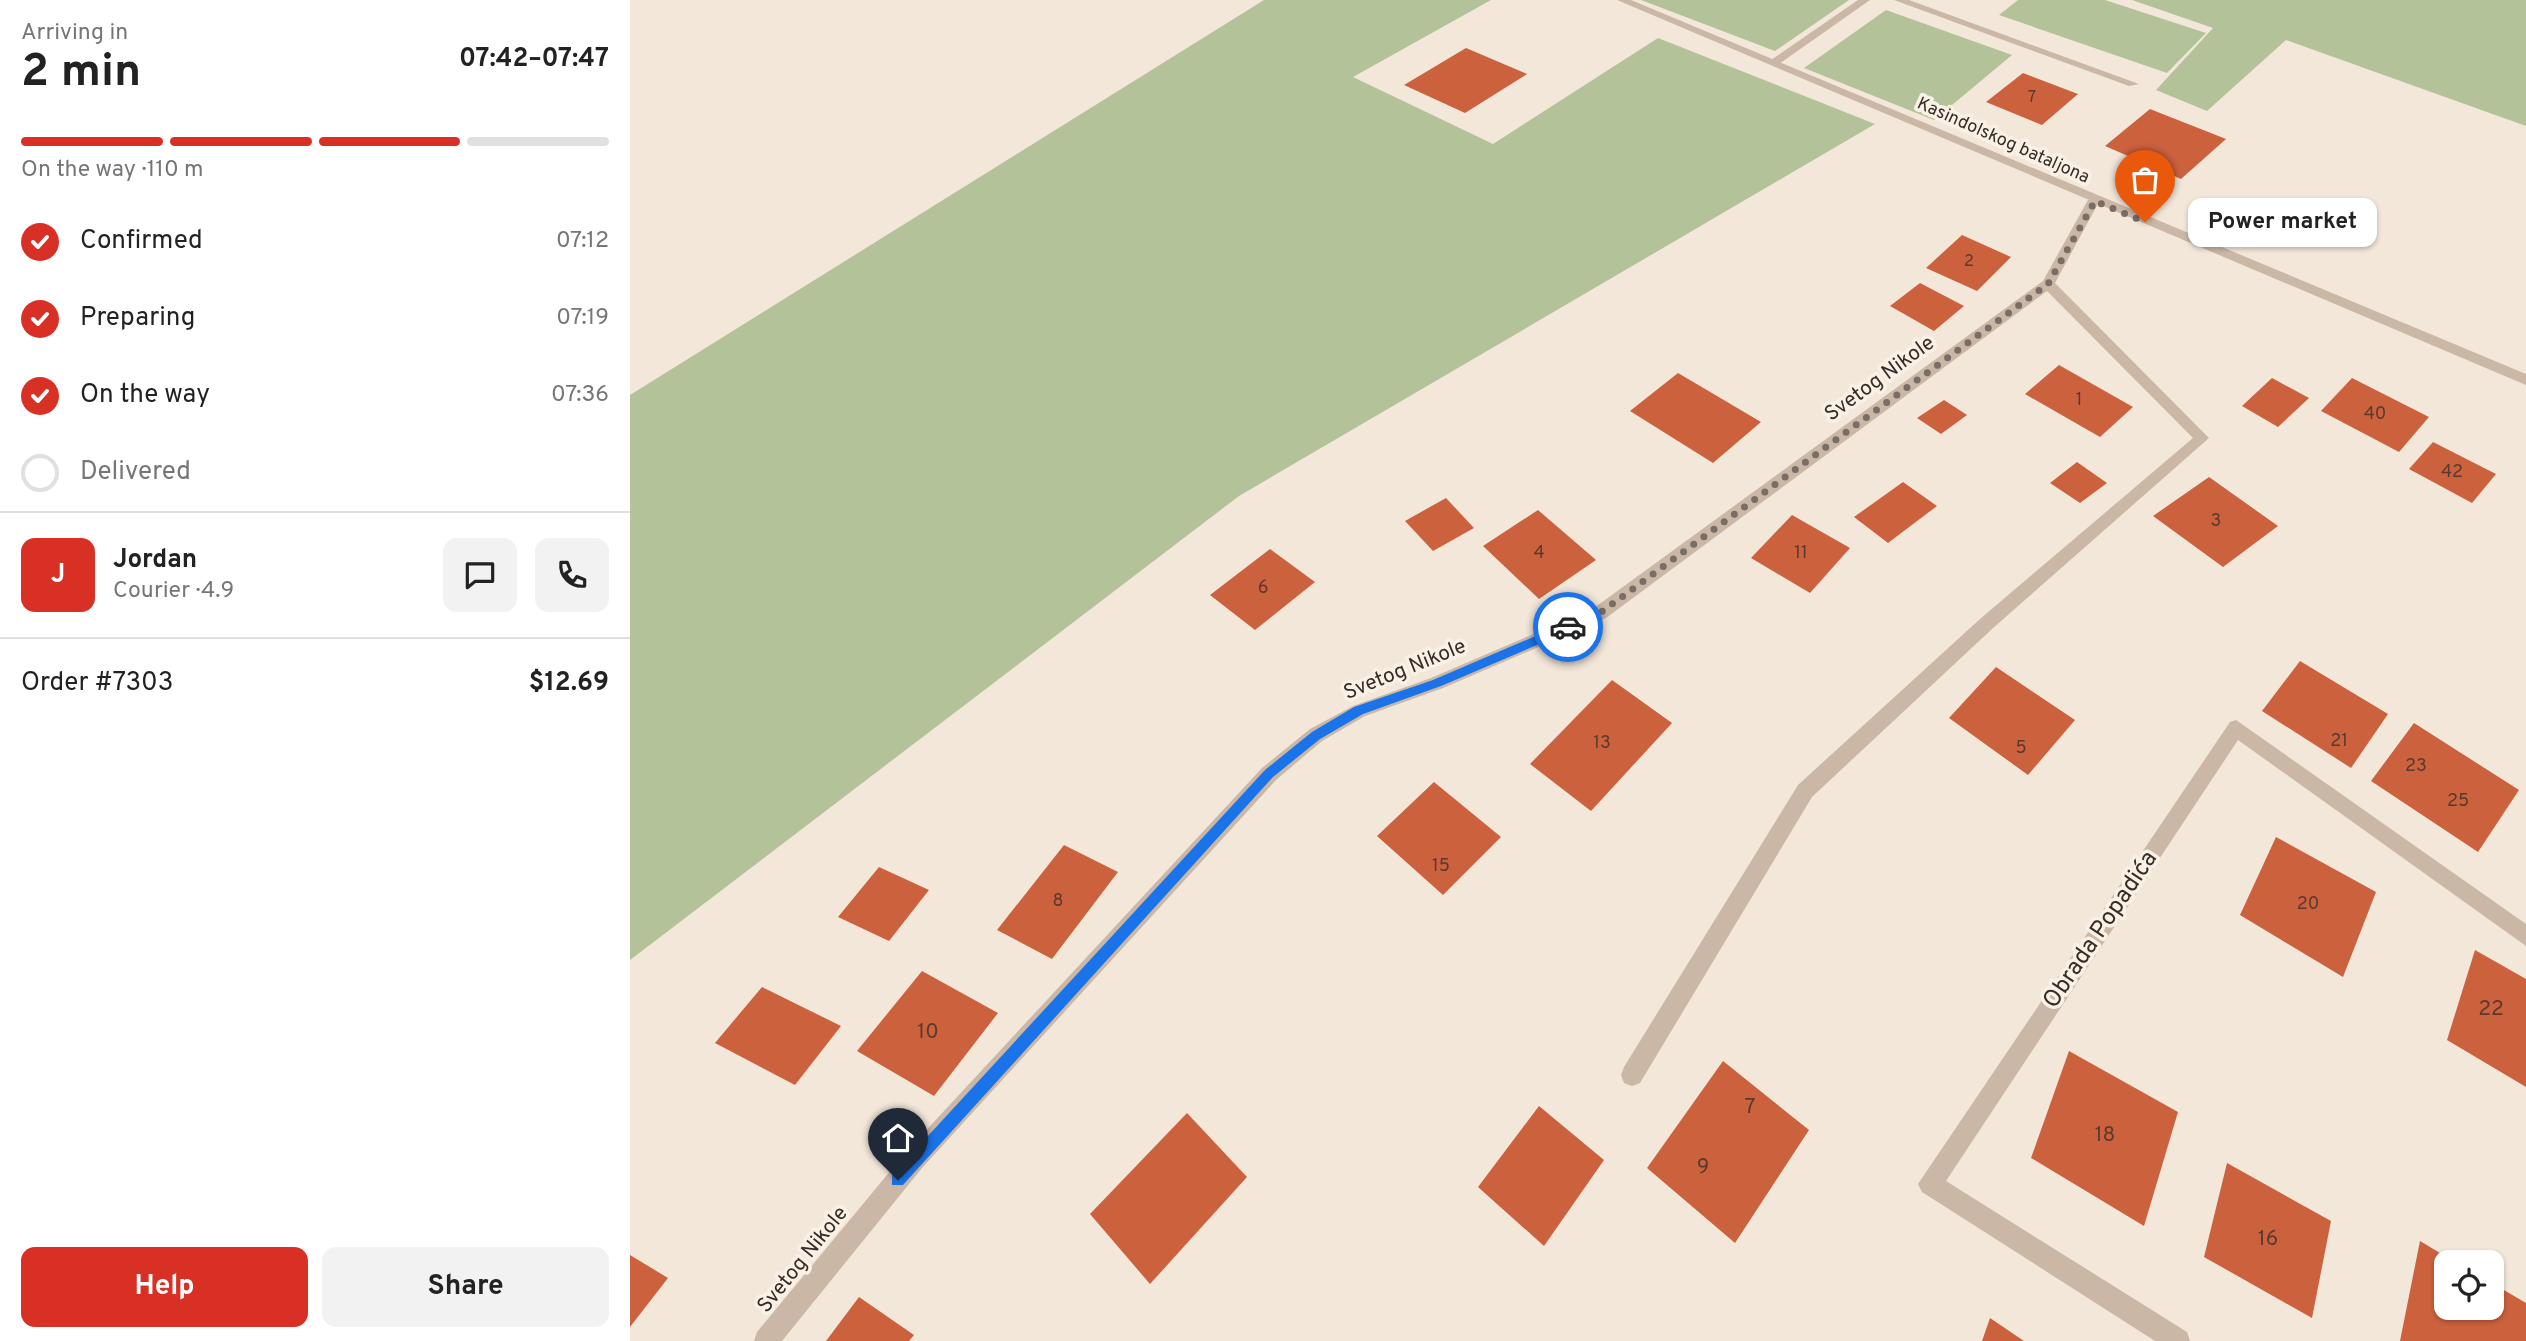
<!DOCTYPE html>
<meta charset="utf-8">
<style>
body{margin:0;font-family:Overpass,sans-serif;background:#f2f2f2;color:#222;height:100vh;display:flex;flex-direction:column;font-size:26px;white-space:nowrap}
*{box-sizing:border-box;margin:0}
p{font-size:23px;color:#767676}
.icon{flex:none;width:38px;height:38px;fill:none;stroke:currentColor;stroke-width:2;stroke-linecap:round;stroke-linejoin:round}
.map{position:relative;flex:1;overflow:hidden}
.drawer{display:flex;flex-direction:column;background:#fff;width:630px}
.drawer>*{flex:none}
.tools{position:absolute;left:1804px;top:1250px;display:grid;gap:14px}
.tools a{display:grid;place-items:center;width:70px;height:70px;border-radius:14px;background:#fff;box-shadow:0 2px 5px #0004;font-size:35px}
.pin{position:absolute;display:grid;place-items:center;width:60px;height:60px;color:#fff;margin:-72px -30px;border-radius:50% 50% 50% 0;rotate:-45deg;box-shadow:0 0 7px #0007}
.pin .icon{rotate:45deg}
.courier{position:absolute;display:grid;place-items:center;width:70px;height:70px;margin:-35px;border:5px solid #1a73e8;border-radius:50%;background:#fff;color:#222;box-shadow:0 2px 9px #0007}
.bubble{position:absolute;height:49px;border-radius:14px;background:#fff;box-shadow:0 2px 5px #0004;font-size:23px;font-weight:700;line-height:49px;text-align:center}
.head em{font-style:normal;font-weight:700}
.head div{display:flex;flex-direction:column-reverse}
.head{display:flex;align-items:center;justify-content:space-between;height:119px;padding:0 21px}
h1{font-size:46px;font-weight:700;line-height:52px}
.bar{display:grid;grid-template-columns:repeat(4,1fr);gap:10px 7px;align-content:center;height:84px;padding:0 21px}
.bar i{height:9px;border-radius:5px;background:#e0e0e0}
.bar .selected{background:#d93025}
.bar p{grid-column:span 4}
.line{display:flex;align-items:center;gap:18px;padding:0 21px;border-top:2px solid #e0e0e0}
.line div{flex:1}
.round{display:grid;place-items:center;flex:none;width:74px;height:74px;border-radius:14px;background:#f2f2f2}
ol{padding:0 21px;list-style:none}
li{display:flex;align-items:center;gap:21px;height:77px}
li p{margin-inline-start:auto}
li .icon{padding:7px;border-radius:50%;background:#d93025;color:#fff;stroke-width:4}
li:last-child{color:#767676}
li i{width:38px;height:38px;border:4px solid #e0e0e0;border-radius:50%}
.button{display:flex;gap:14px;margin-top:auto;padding:14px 21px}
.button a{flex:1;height:80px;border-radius:14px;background:#d93025;color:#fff;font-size:28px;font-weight:700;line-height:80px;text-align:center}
.button a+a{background:#f2f2f2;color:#222}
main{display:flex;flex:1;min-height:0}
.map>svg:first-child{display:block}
.green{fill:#b4c299}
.building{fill:#cc613e}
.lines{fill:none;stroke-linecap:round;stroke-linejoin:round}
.minor{fill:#cbb7a5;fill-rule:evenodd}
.tertiary{fill:#cbb7a5;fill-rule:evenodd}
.route{fill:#1a73e8}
.done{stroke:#796d66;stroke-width:7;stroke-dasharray:0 12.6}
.labels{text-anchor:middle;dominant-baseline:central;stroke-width:7;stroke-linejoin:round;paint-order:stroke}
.far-number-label{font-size:16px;fill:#5c392d}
.far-street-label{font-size:18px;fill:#372c27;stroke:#faf1e6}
.number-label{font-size:18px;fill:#5c392d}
.street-label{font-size:21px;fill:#372c27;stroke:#faf1e6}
.near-number-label{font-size:21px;fill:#5c392d}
.near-street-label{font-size:24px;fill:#372c27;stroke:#faf1e6}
</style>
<main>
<section class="drawer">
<div class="head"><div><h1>2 min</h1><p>Arriving in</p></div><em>07:42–07:47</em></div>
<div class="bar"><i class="selected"></i><i class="selected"></i><i class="selected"></i><i></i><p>On the way · 110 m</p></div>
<ol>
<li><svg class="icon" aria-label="check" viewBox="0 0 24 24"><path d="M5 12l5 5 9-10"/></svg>Confirmed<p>07:12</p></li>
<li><svg class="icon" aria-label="check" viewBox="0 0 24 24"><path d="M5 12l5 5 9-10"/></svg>Preparing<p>07:19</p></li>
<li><svg class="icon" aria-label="check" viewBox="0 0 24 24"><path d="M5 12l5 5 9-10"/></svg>On the way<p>07:36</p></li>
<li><i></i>Delivered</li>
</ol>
<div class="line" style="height:126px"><b class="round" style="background:#d93025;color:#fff">J</b><div><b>Jordan</b><p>Courier · 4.9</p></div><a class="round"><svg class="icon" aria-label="chat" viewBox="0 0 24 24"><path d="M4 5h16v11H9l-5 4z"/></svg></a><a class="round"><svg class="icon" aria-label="phone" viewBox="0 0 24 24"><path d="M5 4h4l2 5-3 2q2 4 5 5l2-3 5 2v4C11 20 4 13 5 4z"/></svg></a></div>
<div class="line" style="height:91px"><div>Order #7303</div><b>$12.69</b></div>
<div class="button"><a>Help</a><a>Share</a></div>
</section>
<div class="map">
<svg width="1896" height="1341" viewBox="0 0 1896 1341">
<rect width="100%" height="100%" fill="#f3e7da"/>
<path class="green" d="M634,0H861L723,77L863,144L1028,38L1245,124L609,496L0,960V395Z
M1011,0H1219L1145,51Z
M1388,0H1475L1576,33L1537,73L1369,15Z
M1502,0H1896V126L1656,40L1577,111L1526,90L1583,28Z
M1256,10L1382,55L1304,120L1174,68Z"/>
<path class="building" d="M836,48L897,74L835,113L774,85Z
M1393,73L1448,94L1412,125L1356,102Z
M1520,109L1596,139L1551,179L1475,146Z
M1332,235L1381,257L1347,291L1296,268Z
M1290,283L1334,306L1304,331L1260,306Z
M1429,365L1503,407L1470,437L1395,394Z
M1048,373L1131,422L1083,463L1000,411Z
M1642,378L1679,398L1648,427L1612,406Z
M1722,378L1799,417L1769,452L1691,411Z
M1314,400L1337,415L1311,434L1287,418Z
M1803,442L1866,474L1842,503L1779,469Z
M1447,462L1477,483L1450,503L1420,483Z
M1579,477L1648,526L1593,567L1523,516Z
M1273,482L1307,506L1258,543L1224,517Z
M816,498L844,528L803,551L775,521Z
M908,510L966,560L909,599L853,546Z
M1162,515L1220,548L1180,593L1121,558Z
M640,549L685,582L625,630L580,595Z
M1670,661L1758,714L1721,768L1632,711Z
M1366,667L1445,720L1398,775L1319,718Z
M982,680L1042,723L961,811L900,764Z
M1784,723L1889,790L1848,852L1741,781Z
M804,782L871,837L813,895L747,836Z
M1646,837L1746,892L1713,977L1610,915Z
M434,845L488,872L422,959L367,930Z
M249,867L299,890L259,941L208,917Z
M1845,950L1896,979V1087L1817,1040Z
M292,971L368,1013L304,1096L227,1051Z
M132,987L211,1026L165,1085L85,1043Z
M1439,1051L1548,1112L1514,1226L1401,1158Z
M1093,1061L1179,1130L1105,1243L1017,1168Z
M909,1106L974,1160L914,1246L848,1187Z
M557,1113L617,1177L520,1284L460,1214Z
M1597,1163L1701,1221L1682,1318L1574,1257Z
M1790,1241L1825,1262H1816V1307H1862V1283L1896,1303V1341H1770Z
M0,1255L38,1278L0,1327Z
M229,1297L284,1335L279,1341H196Z
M1360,1318L1394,1341H1352Z"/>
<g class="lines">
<path class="minor" d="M1228,0H1240L1149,64H1141V60Z
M1264,0H1279L1509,84L1499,86Z
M1464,196L1470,200L1425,283L1579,438L1362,629L1182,797L1010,1083L1002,1086L994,1083L991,1075L994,1067L1168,785L1350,619L1563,438L1417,291L976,618L813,688L735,716L692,741L646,780L292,1168L152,1341H124L127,1332L276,1152L632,768L680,729L723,706L801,678L964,608L1413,281L1458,200Z
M1606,720L1896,924V946L1608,740L1316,1181L1557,1332L1560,1341H1525L1292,1192L1288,1184L1600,722Z"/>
<path class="tertiary" d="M987,0H1001L1896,374V385Z"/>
</g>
<path class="route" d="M938,622L944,627L942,630L811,686L733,714L690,739L643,777L273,1185H262V1175L635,770L682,732L724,707L803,680Z"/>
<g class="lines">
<path class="done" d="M938,627L970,613L1418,284L1465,201L1515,222"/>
</g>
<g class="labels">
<g class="far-number-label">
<text x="1402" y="98">7</text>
<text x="1339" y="262">2</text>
</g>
<g class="far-street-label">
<text transform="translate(1373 141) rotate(24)">Kasindolskog bataljona</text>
</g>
<g class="number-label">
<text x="1449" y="400">1</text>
<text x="1745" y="414">40</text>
<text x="1822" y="472">42</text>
<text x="1586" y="521">3</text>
<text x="909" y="553">4</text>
<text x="1171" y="553">11</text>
<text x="633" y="588">6</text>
<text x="1709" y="741">21</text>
<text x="972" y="743">13</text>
<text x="1391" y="748">5</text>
<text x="1786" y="766">23</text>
<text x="1828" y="801">25</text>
<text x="811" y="866">15</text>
<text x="428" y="901">8</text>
<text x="1678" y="904">20</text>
</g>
<g class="street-label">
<text transform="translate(1250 379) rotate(-36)">Svetog Nikole</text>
<text transform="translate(775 670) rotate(-22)">Svetog Nikole</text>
<text transform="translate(173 1260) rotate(-51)">Svetog Nikole</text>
</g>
<g class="near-number-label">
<text x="1861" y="1009">22</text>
<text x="298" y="1032">10</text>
<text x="1120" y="1107">7</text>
<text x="1475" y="1135">18</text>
<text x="1073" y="1167">9</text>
<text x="1638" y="1239">16</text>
</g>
<g class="near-street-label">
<text transform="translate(1471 930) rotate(-56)">Obrada Popadića</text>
</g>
</g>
</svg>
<div class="tools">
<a><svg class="icon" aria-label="locate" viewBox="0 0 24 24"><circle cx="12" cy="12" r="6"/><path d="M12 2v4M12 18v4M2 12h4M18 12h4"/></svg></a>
</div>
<div class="pin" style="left:1515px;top:222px;background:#ea580c"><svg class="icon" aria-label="bag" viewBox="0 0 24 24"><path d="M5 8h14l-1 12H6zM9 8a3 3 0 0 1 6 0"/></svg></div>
<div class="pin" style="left:268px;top:1180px;background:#1f2937"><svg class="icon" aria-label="home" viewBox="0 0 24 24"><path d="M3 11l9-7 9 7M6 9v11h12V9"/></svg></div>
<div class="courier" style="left:938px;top:627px"><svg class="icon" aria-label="car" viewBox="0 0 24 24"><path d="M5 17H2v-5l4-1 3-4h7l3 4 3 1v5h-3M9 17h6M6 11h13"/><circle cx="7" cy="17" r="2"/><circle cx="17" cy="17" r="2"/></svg></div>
<div class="bubble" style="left:1558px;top:198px;width:189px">Power market</div>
</div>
</main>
